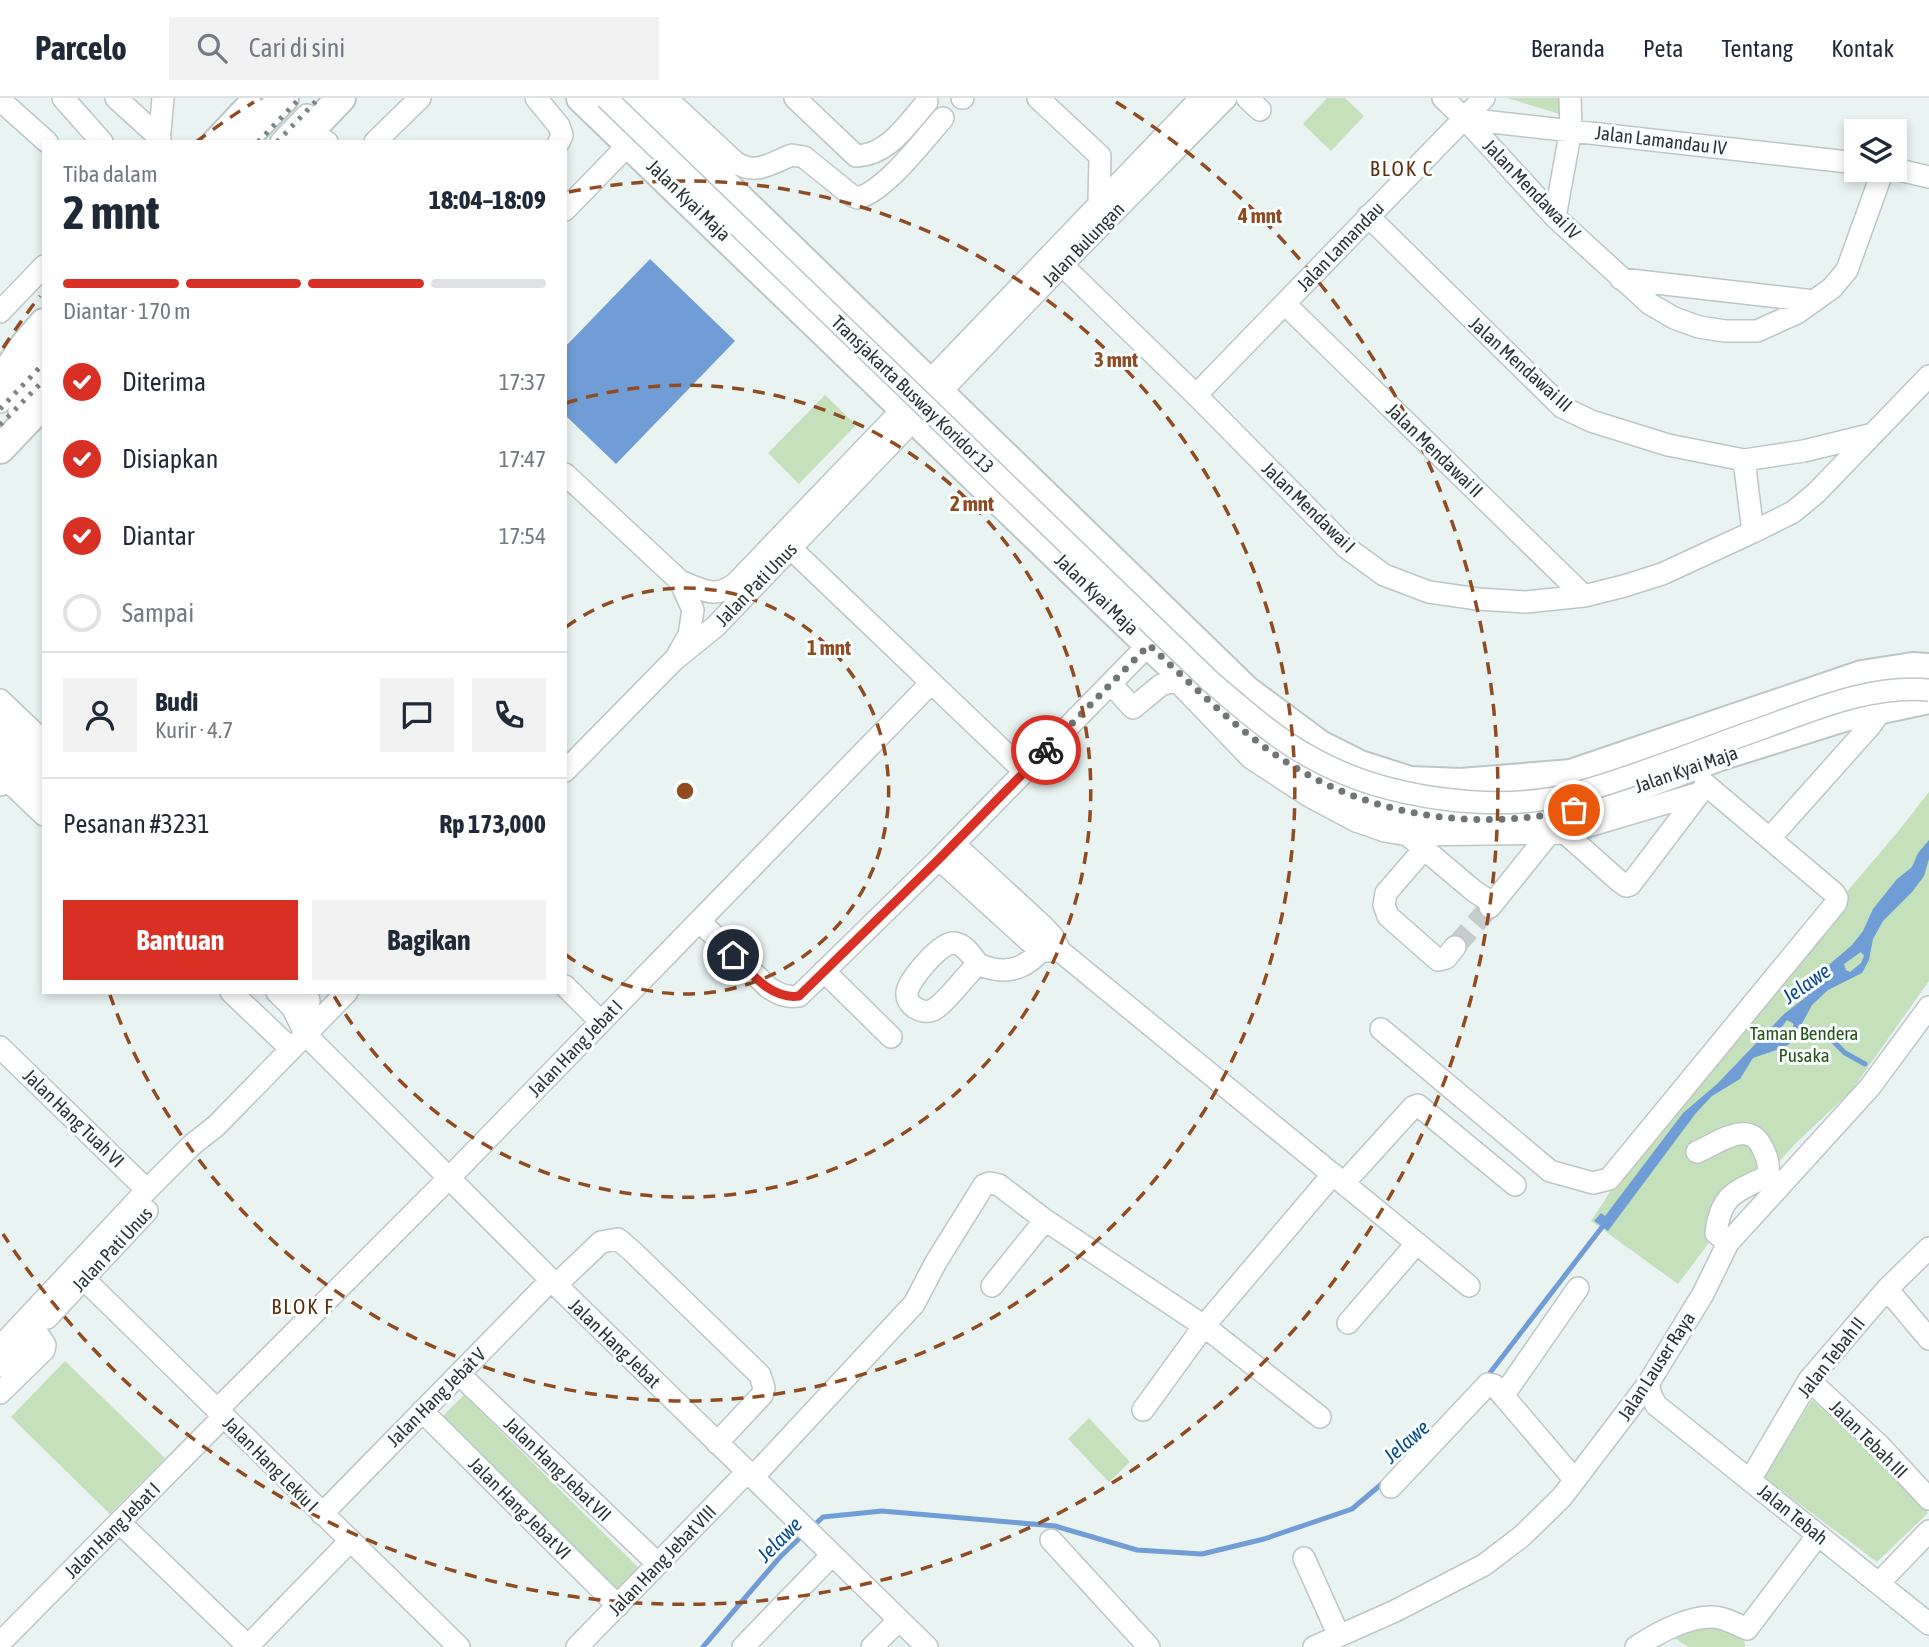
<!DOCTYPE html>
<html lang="id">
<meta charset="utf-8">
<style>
body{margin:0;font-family:"Asap Condensed",sans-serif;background:#f2f2f3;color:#1f2937;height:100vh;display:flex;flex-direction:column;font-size:26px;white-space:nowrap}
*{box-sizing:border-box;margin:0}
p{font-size:23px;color:#747a83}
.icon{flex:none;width:38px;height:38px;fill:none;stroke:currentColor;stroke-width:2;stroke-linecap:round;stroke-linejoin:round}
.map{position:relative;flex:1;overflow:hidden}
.panel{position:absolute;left:42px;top:42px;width:525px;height:854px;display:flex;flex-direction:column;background:#fff;border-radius:0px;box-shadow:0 4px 10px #0003}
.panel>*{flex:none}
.buttons{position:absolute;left:1844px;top:21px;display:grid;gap:14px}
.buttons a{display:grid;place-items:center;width:63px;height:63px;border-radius:0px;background:#fff;box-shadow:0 4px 10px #0003;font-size:35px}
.pin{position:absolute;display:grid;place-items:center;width:60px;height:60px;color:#fff;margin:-30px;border:4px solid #fff;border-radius:50%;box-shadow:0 2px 7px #0007}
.courier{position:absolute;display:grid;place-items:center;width:70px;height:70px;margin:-35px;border:5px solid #d93025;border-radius:50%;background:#fff;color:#222;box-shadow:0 2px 9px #0007}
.overview em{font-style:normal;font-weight:700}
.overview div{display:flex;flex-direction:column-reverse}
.overview{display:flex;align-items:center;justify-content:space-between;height:119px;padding:0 21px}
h1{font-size:46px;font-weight:700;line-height:52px}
.bar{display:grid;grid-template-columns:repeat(4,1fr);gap:10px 7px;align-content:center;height:84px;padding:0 21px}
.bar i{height:9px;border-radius:5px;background:#e0e1e3}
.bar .on{background:#d93025}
.bar p{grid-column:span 4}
.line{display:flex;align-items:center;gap:18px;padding:0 21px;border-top:2px solid #e0e1e3}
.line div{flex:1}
.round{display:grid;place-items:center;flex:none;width:74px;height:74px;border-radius:0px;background:#f2f2f3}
ol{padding:0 21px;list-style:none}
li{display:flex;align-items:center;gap:21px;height:77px}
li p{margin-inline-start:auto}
li .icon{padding:7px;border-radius:50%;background:#d93025;color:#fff;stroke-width:4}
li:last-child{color:#747a83}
li i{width:38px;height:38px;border:4px solid #e0e1e3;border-radius:50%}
.button{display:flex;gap:14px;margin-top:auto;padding:14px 21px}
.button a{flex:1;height:80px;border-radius:0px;background:#d93025;color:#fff;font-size:28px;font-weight:700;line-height:80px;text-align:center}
.button a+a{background:#f2f2f3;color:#1f2937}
header{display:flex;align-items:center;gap:42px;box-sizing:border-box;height:98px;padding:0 35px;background:#fff;border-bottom:2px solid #e0e1e3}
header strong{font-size:33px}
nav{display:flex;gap:38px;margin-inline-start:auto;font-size:24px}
.search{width:490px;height:63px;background:#f2f2f3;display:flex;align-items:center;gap:18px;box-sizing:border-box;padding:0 24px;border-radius:0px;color:#747a83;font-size:26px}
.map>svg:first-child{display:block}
.green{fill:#c5e1bb}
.water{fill:#709dd6;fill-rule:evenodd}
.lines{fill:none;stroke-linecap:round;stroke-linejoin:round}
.stream{stroke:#709dd6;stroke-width:5}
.minor-tunnel{stroke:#c4cdcc;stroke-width:21;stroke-dasharray:21 10;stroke-linecap:butt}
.minor-casing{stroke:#bdc6c6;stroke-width:24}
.major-casing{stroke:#bdc6c6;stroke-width:32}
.minor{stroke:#fff;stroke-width:21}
.major{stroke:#fff;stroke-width:28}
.rail{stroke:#7d8483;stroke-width:5;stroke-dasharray:3.5 7;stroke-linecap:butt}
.minor-bridge-casing{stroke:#bdc6c6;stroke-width:24;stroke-linecap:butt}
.minor-bridge{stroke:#fff;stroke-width:21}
.done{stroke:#707676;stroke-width:7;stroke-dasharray:0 12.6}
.route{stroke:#d93025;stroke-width:9}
.ring{fill:none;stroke:#904b21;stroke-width:3.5;stroke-dasharray:12 9}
.labels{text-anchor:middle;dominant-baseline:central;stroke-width:6;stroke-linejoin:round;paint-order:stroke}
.street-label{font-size:19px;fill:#2f3333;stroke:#f9ffff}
.park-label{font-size:19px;fill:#2a5417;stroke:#f9ffff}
.neighbourhood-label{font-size:21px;letter-spacing:2px;fill:#5d2e10;stroke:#f9ffff}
.water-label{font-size:21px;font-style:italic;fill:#0b4a8e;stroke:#f9ffff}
.centre{fill:#904b21;stroke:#f9ffff;stroke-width:3.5}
.ring-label{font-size:21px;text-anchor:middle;font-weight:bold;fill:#904b21;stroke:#f9ffff;stroke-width:6;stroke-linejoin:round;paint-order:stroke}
</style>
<header>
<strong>Parcelo</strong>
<div class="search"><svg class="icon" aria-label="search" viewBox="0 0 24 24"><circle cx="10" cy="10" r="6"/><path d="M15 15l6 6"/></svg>Cari di sini</div>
<nav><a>Beranda</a><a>Peta</a><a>Tentang</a><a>Kontak</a></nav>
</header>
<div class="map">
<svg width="1929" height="1549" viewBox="0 0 1929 1549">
<rect width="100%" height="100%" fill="#e9f3f2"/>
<path class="green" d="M1327,0H1345L1364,18L1331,53L1303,26Z
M1507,0H1564L1566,18Z
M825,297L856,327L799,386L768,355Z
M1929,694V883L1851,993L1795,1046L1730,1117L1678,1186L1591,1123L1673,998L1896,736Z
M65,1263L165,1360L110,1416L11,1319Z
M464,1297L640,1471L614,1496L439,1322Z
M1812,1302L1872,1356L1928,1415L1877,1464L1764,1379Z
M1089,1320L1130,1364L1109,1384L1068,1341Z
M1703,1527L1743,1535L1745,1549H1688L1667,1535Z"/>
<path class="water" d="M650,161L735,243L616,366L565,317V249Z
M1929,742V761L1924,778L1912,794L1883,823L1873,841L1869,862L1862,875L1828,892L1812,907L1792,944L1785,949L1753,960L1740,981L1712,998L1696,1015L1608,1133L1594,1123L1601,1115L1605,1118L1683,1015L1717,986L1784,916L1806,899L1831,865L1852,847L1863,833L1873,811L1897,781L1912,769L1918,755ZM1861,854L1864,858L1861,865L1850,874L1846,872L1844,866ZM1787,922L1794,926L1788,941L1781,943L1778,934Z"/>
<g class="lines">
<path class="stream" d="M1796,926L1798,930L1823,933L1845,955L1865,966
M1486,1280L1606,1124
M810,1431L823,1419L882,1413L1055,1428L1137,1452L1202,1456L1264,1441L1352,1411L1384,1384
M703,1549L780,1459L803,1437"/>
<path class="minor-tunnel" d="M1455,849L1490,809"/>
<defs>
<path id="minor" d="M63,0L102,44
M116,0L160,40
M536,0L559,28L562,37L559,44
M666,0L735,64C756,78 771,65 792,57L804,59L851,97L858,100C886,92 923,43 943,20
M795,0L856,58C889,57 907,26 927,4
M962,0H963
M1038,0L1100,58L1099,105
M1247,0L1260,12
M1443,0L1465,21L1555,119L1650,206L1674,220L1699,229L1725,233H1757L1797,215L1832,190L1847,172L1883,72
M0,2L47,44
M1465,21L1857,65
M322,41L327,44
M159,44L163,0
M281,44L307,17
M375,44L420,0
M1895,71L1929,79
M565,112L630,45
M1368,118L1562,309L1591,323L1668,347L1744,362L1804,353L1873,336
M1555,119L1571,31L1570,0
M1062,167L1196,297L1347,450L1384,477L1429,494L1478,501L1526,504L1584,498L1624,488L1662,476L1753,434L1793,414L1816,395L1929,278
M1621,181L1814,203
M1285,206L1584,498
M0,214L44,168
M1196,297L1484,0
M0,304L44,258
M19,313L44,286
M1744,362L1753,434
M565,376L680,483L693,512L689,537L678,556
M781,441L1025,674
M680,483C703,492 716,502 737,484L1201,0
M1111,586L1133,610L1161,587L1174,583L1180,586L1251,660L1309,698L1356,723L1385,733L1408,737L1565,735L1700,695
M0,602L44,644
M0,626L44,668
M0,651L44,693
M565,673L674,562L716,528L1062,167L1226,0
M0,675L44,717
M0,687L44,643
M1404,734L1474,793L1492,805
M1565,735L1619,783L1626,788L1630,787L1702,692
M1770,740L1870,628L1882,611
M954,746L1044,829L1053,839L1060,853L1469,1188
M1424,751L1386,795L1384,807L1388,818L1438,862L1446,860L1455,849
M939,761L1028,842L1042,853H1056
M1490,809L1548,737
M699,823L769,890C779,896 787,900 799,898L939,761L1158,537
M978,866C972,858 965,846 954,845C941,843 909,882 907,894C905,907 922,917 933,912C945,906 966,877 978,866C1012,881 1031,867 1053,839
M824,873L891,939
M565,888L601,924
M231,894L291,951
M277,894L292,909L306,937L551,1182L927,1549
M302,894L309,902L306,935
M1381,931L1550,1073L1593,1085L1609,1081L1836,805L1837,800L1834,795L1705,686
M0,949L147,1092
M1697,1054C1720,1044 1749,1020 1763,1051C1768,1061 1769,1067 1768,1078L1779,1089
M1344,1085L1413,1009L1418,1007L1515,1087
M1728,1145L1716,1135C1721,1096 1735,1094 1768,1078
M84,1181L459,1549
M556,1187L601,1144L618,1141L632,1153L760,1277L764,1290L762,1297L717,1345
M992,1188L1045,1122
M1887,1191L1929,1241
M47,1220L147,1113
M1348,1225L1417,1145
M0,1249L147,1092L193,1046L216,1028L347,894
M0,1268L25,1243
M459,1276L658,1466
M1809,1282L1880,1348L1929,1401
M1648,1286L1651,1297L1656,1307L1929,1526
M0,1295L44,1252L45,1247L35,1232
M1503,1298L1578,1190
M217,1312L449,1080L931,585
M1143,1312L1204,1228L1333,1076
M422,1313L618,1508
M753,1379L914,1206L936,1164L984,1087L990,1085L999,1087L1045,1122L1204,1228L1320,1319
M1750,1382L1809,1282L1887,1191L1929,1150
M1391,1389L1488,1286L1494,1287L1575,1382
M322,1416L551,1182
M119,1424L249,1549
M1051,1442L1149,1549
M1304,1460L1339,1538
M1879,1485L1929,1433
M1747,1531L1818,1437
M0,1545L223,1319
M248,1548L350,1443
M577,1549L747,1374
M743,1549L832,1457
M872,1549L899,1522
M1314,1549L1395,1513L1484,1467L1522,1438L1562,1399L1648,1286L1703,1196L1728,1145L1870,989L1929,909
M1636,1549C1657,1535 1695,1514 1720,1520C1729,1522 1738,1527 1747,1531"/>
<path id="major" d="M581,0L1149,547L1227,618L1301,673L1383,709L1415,717L1467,721L1540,719L1574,712L1720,658L1844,619L1929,601
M636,0L1246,592L1320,647L1360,667L1410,683L1461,685L1571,676L1862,577L1913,569L1929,570
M217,44L249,10
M241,44L284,0
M299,44L341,0
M0,284L25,247L44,225
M0,351L44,305"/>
</defs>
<use href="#minor" class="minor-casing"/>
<use href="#major" class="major-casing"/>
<use href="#minor" class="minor"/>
<use href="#major" class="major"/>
<path class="rail" d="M258,44L300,0
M277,44L319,0
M0,311L44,265
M0,327L44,282"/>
<defs>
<path id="minor-bridge" d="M606,0L1211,584C1243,611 1275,640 1312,660C1385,701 1499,717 1580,694C1641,677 1700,652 1760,631C1813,612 1872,586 1929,592"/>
</defs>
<use href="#minor-bridge" class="minor-bridge-casing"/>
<use href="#minor-bridge" class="minor-bridge"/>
</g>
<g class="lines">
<path class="done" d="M1046,652L1149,547C1197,591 1244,640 1301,673C1384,721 1481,732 1574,712"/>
<path class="route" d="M733,857C751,875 771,902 799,898L939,761L1046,652"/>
</g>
<g class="ring">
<path d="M566 529A203 203 0 1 1 566 857"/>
<path d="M566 305A406 406 0 1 1 333 896"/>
<path d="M569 94A610 610 0 1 1 110 897"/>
<path d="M3 250A813 813 0 0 1 40 198M196 44A813 813 0 0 1 254 4M1116 4A813 813 0 1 1 3 1136"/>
</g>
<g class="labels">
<g class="street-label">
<text transform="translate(1661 42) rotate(7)">Jalan Lamandau IV</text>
<text transform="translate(1532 91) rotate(46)">Jalan Mendawai IV</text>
<text transform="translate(689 102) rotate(44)">Jalan Kyai Maja</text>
<text transform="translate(1083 146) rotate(-46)">Jalan Bulungan</text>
<text transform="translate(1340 148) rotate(-46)">Jalan Lamandau</text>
<text transform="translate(1521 266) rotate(42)">Jalan Mendawai III</text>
<text transform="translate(913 296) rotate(44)">Transjakarta Busway Koridor 13</text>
<text transform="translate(1435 352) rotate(44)">Jalan Mendawai II</text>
<text transform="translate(1309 409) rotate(44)">Jalan Mendawai I</text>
<text transform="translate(756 486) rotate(-46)">Jalan Pati Unus</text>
<text transform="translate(1097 496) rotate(44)">Jalan Kyai Maja</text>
<text transform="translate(1686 671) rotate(-19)">Jalan Kyai Maja</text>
<text transform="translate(575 950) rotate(-46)">Jalan Hang Jebat I</text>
<text transform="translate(74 1020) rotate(44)">Jalan Hang Tuah VI</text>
<text transform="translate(112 1151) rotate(-47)">Jalan Pati Unus</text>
<text transform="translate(615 1245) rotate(44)">Jalan Hang Jebat</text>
<text transform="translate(1831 1259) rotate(-52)">Jalan Tebah II</text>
<text transform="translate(1656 1268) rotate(-57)">Jalan Lauser Raya</text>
<text transform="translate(436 1299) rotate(-45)">Jalan Hang Jebat V</text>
<text transform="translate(1869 1341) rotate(45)">Jalan Tebah III</text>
<text transform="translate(271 1366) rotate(45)">Jalan Hang Lekiu I</text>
<text transform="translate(558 1371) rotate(44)">Jalan Hang Jebat VII</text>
<text transform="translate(520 1410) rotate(45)">Jalan Hang Jebat VI</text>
<text transform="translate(1793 1416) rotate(39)">Jalan Tebah</text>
<text transform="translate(112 1432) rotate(-45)">Jalan Hang Jebat I</text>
<text transform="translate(662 1462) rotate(-46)">Jalan Hang Jebat VIII</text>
</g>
<g class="park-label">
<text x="1804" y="935">Taman Bendera<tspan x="1804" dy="22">Pusaka</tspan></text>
</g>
<g class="neighbourhood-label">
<text x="1402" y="70">BLOK C</text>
<text x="303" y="1208">BLOK F</text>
</g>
<g class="water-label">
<text transform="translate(1806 885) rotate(-35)">Jelawe</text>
<text transform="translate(1406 1343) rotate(-41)">Jelawe</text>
<text transform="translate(779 1441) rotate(-45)">Jelawe</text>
</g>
</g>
<circle cx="685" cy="693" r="10" class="centre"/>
<g class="ring-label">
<text x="1260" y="125">4 mnt</text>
<text x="1116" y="269">3 mnt</text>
<text x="972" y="413">2 mnt</text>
<text x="829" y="557">1 mnt</text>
</g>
</svg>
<div class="buttons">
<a><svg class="icon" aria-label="layers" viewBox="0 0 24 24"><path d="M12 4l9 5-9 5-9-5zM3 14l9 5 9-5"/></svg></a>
</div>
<div class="pin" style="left:1574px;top:712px;background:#ea580c"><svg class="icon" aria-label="bag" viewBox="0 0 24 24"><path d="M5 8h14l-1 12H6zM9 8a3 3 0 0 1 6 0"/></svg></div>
<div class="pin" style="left:733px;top:857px;background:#1f2937"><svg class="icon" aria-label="home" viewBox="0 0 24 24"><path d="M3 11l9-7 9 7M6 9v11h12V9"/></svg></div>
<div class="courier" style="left:1046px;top:652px"><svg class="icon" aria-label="bike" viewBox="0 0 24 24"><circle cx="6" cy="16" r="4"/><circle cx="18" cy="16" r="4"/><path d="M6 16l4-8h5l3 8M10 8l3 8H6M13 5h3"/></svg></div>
<section class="panel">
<div class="overview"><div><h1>2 mnt</h1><p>Tiba dalam</p></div><em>18:04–18:09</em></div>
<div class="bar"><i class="on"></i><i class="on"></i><i class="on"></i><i></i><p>Diantar · 170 m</p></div>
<ol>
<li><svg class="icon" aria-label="check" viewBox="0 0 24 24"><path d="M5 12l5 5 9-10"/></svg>Diterima<p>17:37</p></li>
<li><svg class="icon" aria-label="check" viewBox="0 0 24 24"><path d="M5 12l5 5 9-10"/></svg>Disiapkan<p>17:47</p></li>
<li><svg class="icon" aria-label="check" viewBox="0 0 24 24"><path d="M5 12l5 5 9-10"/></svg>Diantar<p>17:54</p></li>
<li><i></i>Sampai</li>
</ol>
<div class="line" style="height:126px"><a class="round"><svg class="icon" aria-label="person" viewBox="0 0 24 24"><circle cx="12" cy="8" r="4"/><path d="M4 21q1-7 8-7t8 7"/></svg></a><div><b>Budi</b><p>Kurir · 4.7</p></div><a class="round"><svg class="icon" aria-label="chat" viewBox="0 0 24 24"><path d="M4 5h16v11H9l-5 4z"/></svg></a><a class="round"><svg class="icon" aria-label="phone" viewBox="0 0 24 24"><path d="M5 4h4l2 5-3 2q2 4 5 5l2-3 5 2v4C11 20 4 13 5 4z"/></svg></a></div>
<div class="line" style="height:91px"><div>Pesanan #3231</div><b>Rp 173,000</b></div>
<div class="button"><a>Bantuan</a><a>Bagikan</a></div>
</section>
</div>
